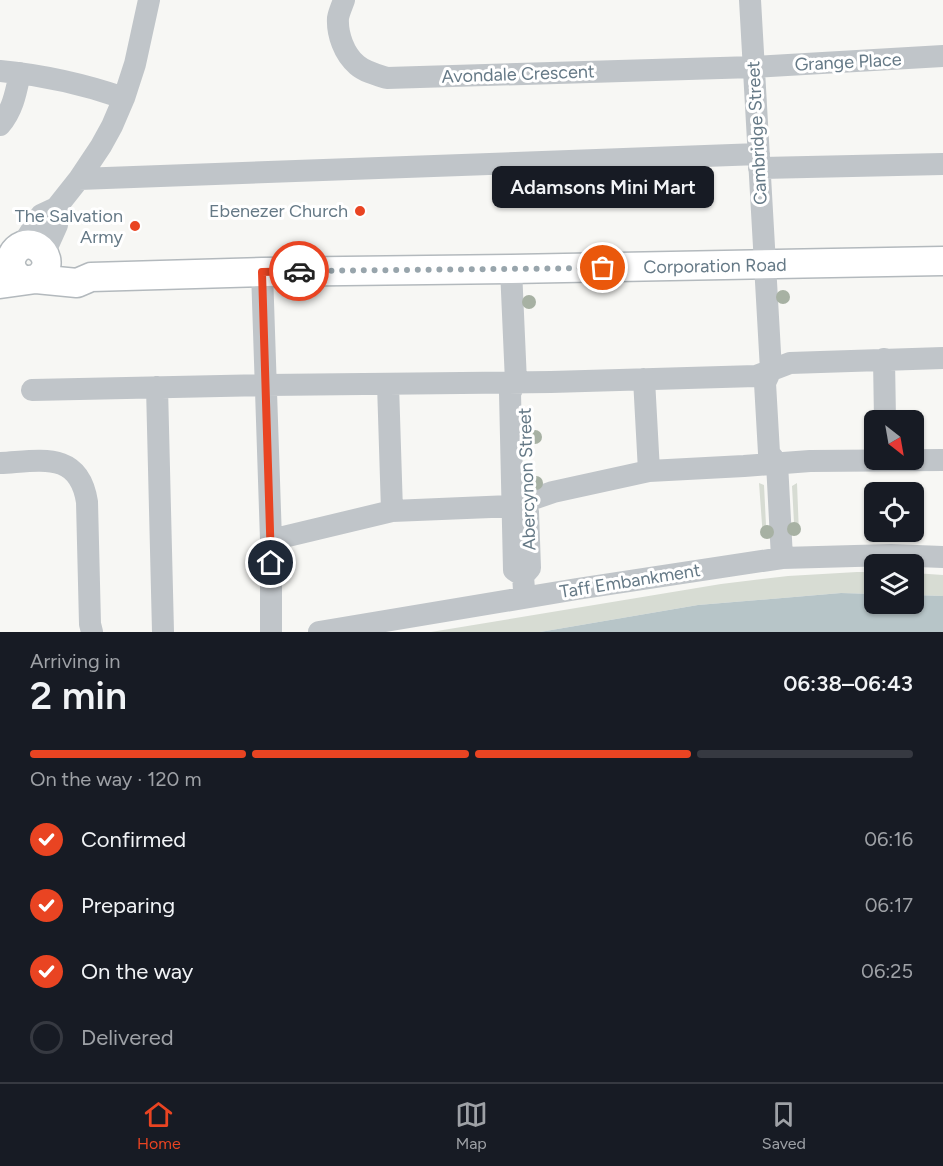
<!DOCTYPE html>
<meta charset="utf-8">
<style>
body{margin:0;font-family:Figtree,sans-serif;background:#20242c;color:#f1f3f6;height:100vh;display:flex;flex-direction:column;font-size:22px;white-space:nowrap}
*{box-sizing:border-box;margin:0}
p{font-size:20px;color:#9ea1a6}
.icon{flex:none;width:33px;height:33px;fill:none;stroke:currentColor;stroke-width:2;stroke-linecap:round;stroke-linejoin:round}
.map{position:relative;height:632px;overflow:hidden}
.sheet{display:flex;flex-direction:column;background:#171b24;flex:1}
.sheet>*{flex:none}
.needle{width:39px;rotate:149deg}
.buttons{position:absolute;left:864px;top:410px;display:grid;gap:12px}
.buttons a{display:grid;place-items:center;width:60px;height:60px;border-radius:9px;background:#171b24;box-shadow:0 2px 4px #0004;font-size:30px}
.pin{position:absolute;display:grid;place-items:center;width:51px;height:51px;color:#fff;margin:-26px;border:3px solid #fff;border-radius:50%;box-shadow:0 2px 6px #0007}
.courier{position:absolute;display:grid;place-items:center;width:60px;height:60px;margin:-30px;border:4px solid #e94422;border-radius:50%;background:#fff;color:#222;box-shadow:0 2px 8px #0007}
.bubble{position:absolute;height:42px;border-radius:9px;background:#171b24;box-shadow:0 2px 4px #0004;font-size:20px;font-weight:600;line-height:42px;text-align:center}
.overview em{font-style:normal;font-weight:600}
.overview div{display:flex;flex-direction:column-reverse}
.overview{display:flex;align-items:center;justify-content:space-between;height:102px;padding:0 30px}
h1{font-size:39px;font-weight:600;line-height:45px}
.bar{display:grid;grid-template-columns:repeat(4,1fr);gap:9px 6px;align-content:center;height:72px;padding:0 30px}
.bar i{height:8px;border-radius:4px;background:#363941}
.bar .on{background:#e94422}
.bar p{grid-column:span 4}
ol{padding:0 30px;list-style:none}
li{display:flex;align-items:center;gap:18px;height:66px}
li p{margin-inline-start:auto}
li .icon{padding:6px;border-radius:50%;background:#e94422;color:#fff;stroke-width:4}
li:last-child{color:#9ea1a6}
li i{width:33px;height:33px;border:3px solid #363941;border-radius:50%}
.dock{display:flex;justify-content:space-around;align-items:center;height:84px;border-top:2px solid #363941;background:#171b24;font-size:16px;color:#9ea1a6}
.dock a{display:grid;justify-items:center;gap:3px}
.dock .on{color:#e94422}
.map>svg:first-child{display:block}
.green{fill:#d7dcd3}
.water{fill:#b7c5c8}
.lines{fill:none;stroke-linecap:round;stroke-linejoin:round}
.major-casing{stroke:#b3b9bd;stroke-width:31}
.minor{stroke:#c0c5c9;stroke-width:22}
.major{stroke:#fff;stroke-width:28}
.tree{fill:#a7b1a3}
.done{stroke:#98a5ac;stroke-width:6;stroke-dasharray:0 10.8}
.route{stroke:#e94422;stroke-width:8}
.poi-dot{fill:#e94422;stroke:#fff;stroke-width:2}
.labels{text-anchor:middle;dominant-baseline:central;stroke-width:6;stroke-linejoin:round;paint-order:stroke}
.street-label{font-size:18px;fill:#657986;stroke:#fff}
.poi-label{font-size:18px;fill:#657986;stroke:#fff;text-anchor:end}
</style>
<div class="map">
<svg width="943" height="632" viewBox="0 0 943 632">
<rect width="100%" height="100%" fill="#f7f7f4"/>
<path class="green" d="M759,483L764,485L766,525L773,528V537L763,538Z
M797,483L799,534H789L788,527L794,523L792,486Z
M857,572H874V594L841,593L698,605L540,632H431L721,584L788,576Z
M914,573L943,575V596L914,595Z"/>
<path class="water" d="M841,593L874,594V603H914V595L943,596V632H540L698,605Z"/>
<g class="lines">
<defs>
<path id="major" d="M23,280C16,276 10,270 11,261C11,257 14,252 17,249C36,233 61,264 36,279
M0,284L36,279L77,283L91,277L262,272L511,269L943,261"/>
</defs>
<use href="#major" class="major-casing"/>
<path class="minor" d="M344,0C342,6 339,12 338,18C337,34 344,54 357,65C365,72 377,75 387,78L754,67L943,56
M750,0L771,370L765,383L769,453L777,463L782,558
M0,71C42,75 83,84 124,98
M0,125C13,110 16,92 20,73
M759,168L943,164
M79,179L759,154
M21,247L41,215L56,208L79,179L101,146L112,126L124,98L135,64L149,0
M44,254L57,225L56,208
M511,269L516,382L510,393L514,570L523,576
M262,272L271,540V632
M884,359L885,420
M644,379L649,471
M388,384L392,511
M157,387L163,632
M32,390L266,385L551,382L756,376L790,363L943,358
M0,463C40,461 79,450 87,502L90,624L92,632
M271,540L392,511L513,506L553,492L649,471L744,466L810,461L943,460
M524,590L523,576L530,568L528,512
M319,632L577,589L782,558L891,555L943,557"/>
<use href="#major" class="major"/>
</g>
<g class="tree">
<circle cx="783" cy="297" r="7"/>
<circle cx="529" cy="302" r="7"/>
<circle cx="535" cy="437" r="7"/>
<circle cx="536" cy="483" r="7"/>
<circle cx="794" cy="529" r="7"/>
<circle cx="767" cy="532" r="7"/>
</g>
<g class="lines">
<path class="done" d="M299,271L603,268"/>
<path class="route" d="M271,563L262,272L299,271"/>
</g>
<g class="poi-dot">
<circle cx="360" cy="211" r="6"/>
<circle cx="135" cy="226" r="6"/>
</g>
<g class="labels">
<g class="street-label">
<text transform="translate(848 62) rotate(-3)">Grange Place</text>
<text transform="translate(518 74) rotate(-2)">Avondale Crescent</text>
<text transform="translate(757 133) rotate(-93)">Cambridge Street</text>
<text transform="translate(715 266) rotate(-1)">Corporation Road</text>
<text transform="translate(527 479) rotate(-92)">Abercynon Street</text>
<text transform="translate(630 581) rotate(-9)">Taff Embankment</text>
</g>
<g class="poi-label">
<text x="348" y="211">Ebenezer Church</text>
<text x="123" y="216">The Salvation<tspan x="123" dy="21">Army</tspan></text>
</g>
</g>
</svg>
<div class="buttons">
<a><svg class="needle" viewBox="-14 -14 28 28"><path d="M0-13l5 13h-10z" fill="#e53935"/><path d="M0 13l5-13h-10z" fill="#9ea1a6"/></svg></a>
<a><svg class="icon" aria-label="locate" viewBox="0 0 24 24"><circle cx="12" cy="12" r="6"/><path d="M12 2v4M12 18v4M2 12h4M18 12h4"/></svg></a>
<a><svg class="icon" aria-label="layers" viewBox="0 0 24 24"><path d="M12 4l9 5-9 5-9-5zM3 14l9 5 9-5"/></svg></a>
</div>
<div class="pin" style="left:603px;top:268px;background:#ea580c"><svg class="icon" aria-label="bag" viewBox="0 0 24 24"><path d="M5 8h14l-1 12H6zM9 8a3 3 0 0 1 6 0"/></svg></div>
<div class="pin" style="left:271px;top:563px;background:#1f2937"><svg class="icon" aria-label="home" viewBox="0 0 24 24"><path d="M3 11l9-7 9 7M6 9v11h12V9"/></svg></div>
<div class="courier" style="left:299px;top:271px"><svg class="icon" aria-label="car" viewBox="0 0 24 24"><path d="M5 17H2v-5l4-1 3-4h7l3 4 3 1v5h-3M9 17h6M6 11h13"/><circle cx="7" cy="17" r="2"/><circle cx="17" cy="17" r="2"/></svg></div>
<div class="bubble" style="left:492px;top:166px;width:222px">Adamsons Mini Mart</div>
</div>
<section class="sheet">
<div class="overview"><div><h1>2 min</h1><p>Arriving in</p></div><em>06:38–06:43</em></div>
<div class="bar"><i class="on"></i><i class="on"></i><i class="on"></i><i></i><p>On the way · 120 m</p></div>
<ol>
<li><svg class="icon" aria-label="check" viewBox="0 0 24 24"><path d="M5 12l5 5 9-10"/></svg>Confirmed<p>06:16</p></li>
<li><svg class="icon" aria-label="check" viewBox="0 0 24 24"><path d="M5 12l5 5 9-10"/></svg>Preparing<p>06:17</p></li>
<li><svg class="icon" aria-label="check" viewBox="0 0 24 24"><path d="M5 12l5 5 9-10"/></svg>On the way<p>06:25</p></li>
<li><i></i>Delivered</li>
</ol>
</section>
<nav class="dock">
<a class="on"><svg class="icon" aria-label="home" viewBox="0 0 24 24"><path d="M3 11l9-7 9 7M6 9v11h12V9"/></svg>Home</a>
<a><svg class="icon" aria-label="map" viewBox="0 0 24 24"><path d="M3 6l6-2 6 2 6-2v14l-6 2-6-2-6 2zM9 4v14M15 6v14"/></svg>Map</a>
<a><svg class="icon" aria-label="saved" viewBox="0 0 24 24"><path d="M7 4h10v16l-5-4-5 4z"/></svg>Saved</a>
</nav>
